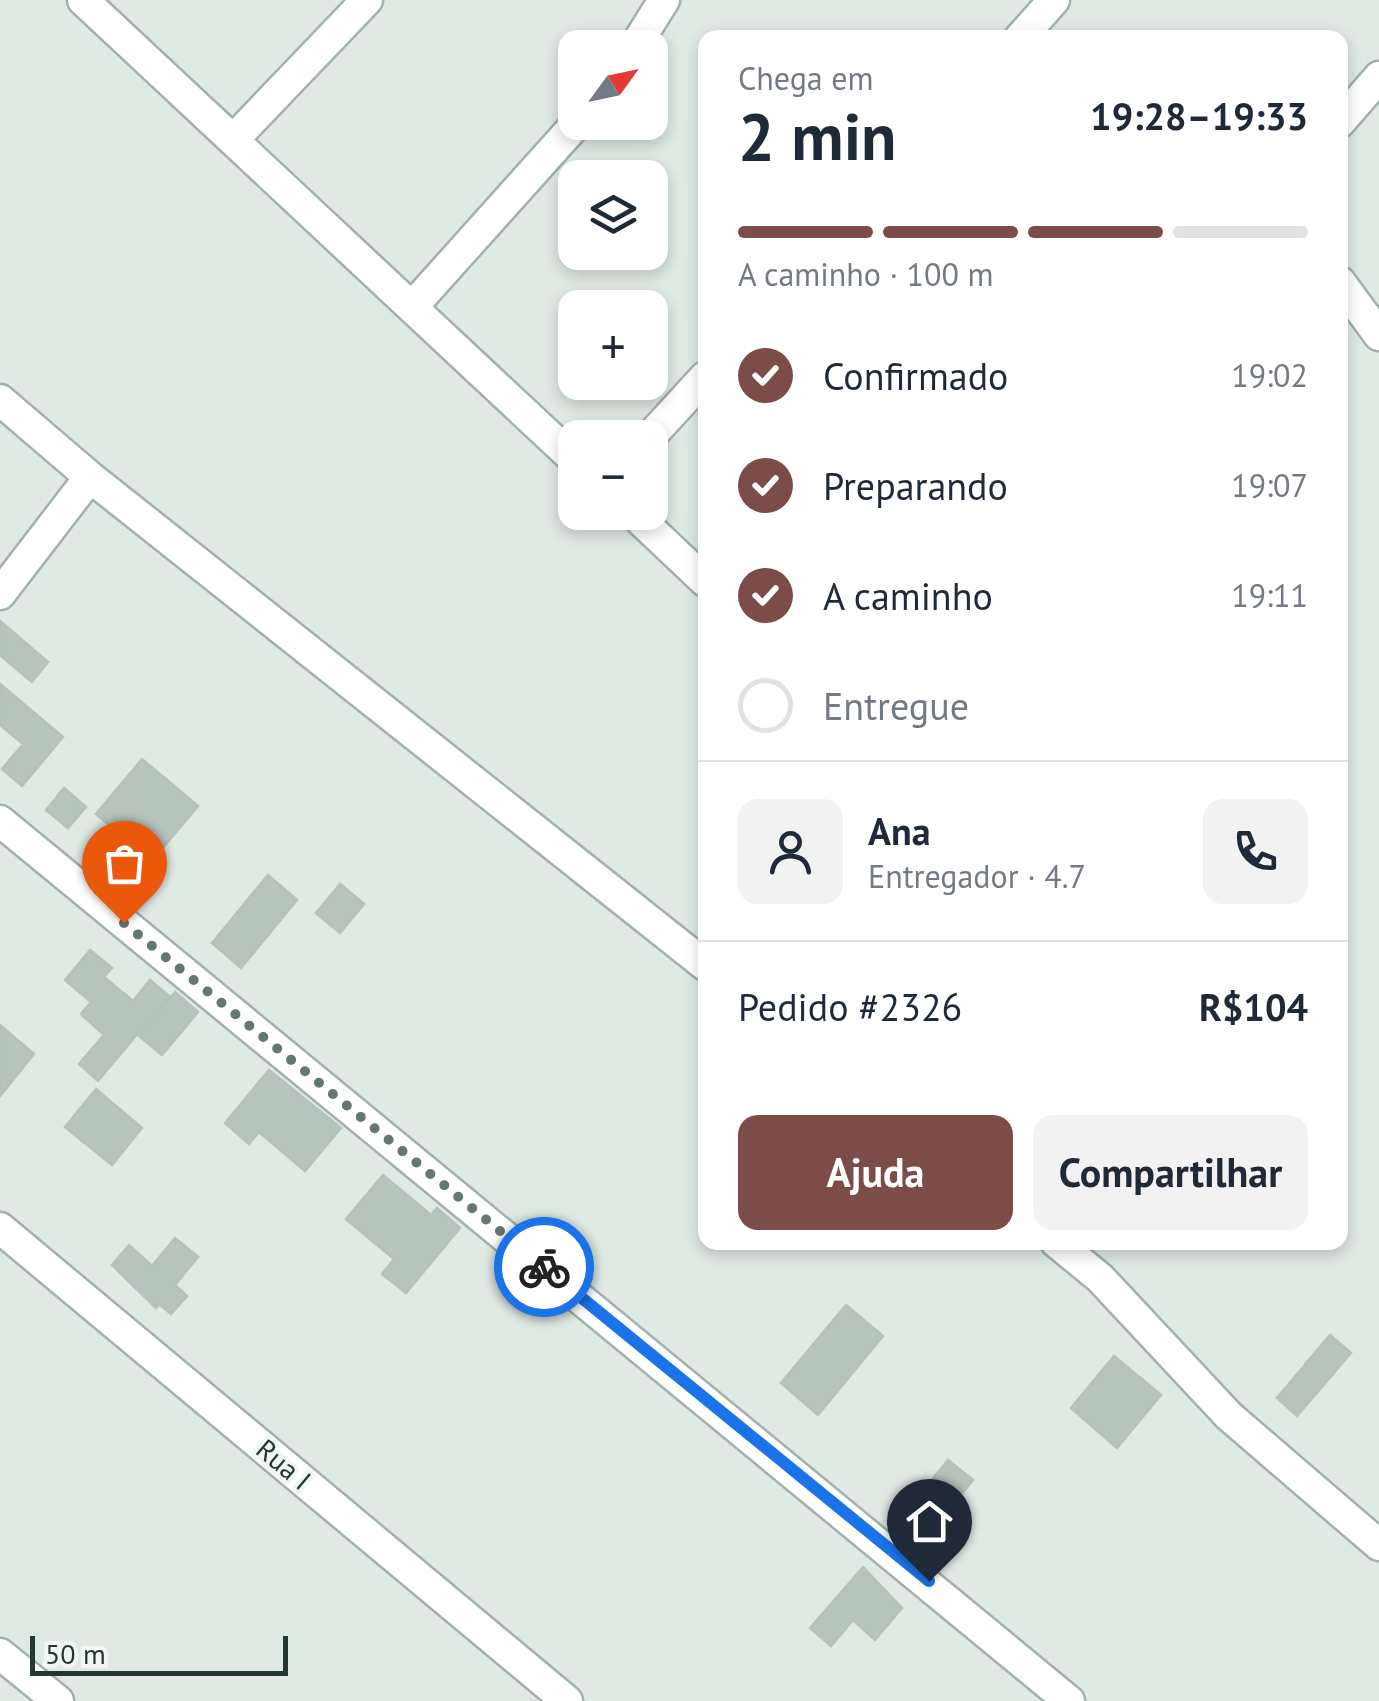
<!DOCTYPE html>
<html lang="pt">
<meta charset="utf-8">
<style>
body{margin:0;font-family:"PT Sans",sans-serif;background:#f2f2f3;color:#1f2937;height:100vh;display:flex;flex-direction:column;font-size:38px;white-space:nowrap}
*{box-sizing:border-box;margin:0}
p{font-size:32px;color:#747a83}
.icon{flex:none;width:55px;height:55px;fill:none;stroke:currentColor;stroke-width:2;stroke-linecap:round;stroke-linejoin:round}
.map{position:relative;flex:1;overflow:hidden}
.details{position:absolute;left:698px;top:30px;width:650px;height:1220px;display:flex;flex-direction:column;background:#fff;border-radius:20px;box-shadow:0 5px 15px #0003}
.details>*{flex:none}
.needle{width:65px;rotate:57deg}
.fabs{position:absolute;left:558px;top:30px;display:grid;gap:20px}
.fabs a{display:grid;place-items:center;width:110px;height:110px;border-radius:20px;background:#fff;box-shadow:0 5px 15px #0003;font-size:50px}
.scale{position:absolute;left:30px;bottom:25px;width:258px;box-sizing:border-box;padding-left:10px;border:5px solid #213931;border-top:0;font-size:28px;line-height:35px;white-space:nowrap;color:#213931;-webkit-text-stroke:8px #f0f7f3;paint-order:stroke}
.pin{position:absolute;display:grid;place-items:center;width:85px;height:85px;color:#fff;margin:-102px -42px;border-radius:50% 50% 50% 0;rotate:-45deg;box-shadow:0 0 10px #0007}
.pin .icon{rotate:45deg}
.courier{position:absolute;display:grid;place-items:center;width:100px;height:100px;margin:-50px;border:8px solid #1a73e8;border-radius:50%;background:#fff;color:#222;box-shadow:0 2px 12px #0007}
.summary em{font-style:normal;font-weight:800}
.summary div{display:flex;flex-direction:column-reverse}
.summary{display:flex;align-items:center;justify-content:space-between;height:170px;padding:0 40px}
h1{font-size:65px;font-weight:800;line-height:75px}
.bar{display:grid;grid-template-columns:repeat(4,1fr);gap:15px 10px;align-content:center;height:120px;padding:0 40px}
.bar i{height:12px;border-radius:8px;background:#e0e1e3}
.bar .selected{background:#7b4c48}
.bar p{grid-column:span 4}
.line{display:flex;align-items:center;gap:25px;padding:0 40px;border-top:2px solid #e0e1e3}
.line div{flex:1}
.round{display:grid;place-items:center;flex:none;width:105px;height:105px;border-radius:20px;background:#f2f2f3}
ol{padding:0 40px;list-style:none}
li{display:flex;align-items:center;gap:30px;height:110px}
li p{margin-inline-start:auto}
li .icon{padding:10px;border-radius:50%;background:#7b4c48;color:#fff;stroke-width:4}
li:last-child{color:#747a83}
li i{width:55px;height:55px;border:5px solid #e0e1e3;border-radius:50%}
.primary-button{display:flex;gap:20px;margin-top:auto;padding:20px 40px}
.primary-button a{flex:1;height:115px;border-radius:20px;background:#7b4c48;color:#fff;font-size:40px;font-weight:800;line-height:115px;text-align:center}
.primary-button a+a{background:#f2f2f3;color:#1f2937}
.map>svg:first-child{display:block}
.building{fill:#b5c4bd;stroke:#b2c3bb;stroke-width:2.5}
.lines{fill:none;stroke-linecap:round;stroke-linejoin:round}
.street-casing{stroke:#a2b1ab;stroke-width:35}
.street{stroke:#fff;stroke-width:30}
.done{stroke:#647770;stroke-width:10;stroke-dasharray:0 18}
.route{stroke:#1a73e8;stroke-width:12}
.labels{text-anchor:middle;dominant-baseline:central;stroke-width:8;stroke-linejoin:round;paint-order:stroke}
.street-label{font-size:28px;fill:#213931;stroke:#f0f7f3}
</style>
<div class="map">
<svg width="1379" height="1701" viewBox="0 0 1379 1701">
<rect width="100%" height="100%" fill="#dfeae4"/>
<path class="building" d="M0,621L48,662L32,682L0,655Z
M0,684L63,737L22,786L2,769L23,744L0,725Z
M142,759L198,806L152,861L96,814Z
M64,788L86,807L68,828L46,810Z
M268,875L297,900L241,968L212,943Z
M340,884L364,904L340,933L316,913Z
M90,950L112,968L104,977L133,1001L150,980L169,996L98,1081L79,1064L104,1035L81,1014L91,1002L65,980Z
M175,992L198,1012L162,1055L139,1036Z
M0,1025L34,1054L0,1096Z
M269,1070L341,1128L305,1171L259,1132L249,1144L225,1123Z
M96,1089L142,1128L112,1165L65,1127Z
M383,1175L431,1215L437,1208L460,1228L406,1293L382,1274L394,1259L346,1219Z
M175,1238L198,1257L175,1285L187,1296L171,1314L159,1304L156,1308L112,1265L129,1245L152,1266Z
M846,1305L883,1336L818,1415L781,1383Z
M1330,1335L1351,1353L1297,1416L1277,1398Z
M1114,1356L1161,1395L1117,1448L1071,1408Z
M948,1460L973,1480L924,1540L899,1520Z
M863,1567L902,1608L875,1640L853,1620L831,1646L810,1628Z"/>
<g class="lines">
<defs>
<path id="street" d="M83,0L575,460
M1020,38L1054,0
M634,48L664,0
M1340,122L1379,77
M233,140L367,0
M1340,282L1379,335
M412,307L578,122
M0,400L90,477L705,965
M649,438L705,377
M632,512L705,581
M0,594L90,477
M0,821L1069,1701
M0,1228L567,1701
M1056,1242L1100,1278L1229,1416L1379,1545
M0,1654L58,1701"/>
</defs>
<use href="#street" class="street-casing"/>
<use href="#street" class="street"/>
</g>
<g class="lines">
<path class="done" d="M124,923L544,1267"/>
<path class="route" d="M544,1267L929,1581"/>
</g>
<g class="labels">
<g class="street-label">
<text transform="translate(284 1464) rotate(40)">Rua I</text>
</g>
</g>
</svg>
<div class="fabs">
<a><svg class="needle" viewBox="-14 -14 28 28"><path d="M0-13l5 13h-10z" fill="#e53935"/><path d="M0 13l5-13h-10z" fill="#747a83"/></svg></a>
<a><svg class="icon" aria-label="layers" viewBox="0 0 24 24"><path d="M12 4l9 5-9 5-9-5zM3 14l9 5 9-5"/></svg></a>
<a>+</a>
<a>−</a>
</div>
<div class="scale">50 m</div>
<div class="pin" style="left:124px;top:923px;background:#ea580c"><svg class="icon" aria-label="bag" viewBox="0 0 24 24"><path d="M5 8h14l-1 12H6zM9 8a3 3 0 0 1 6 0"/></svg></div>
<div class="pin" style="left:929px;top:1581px;background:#1f2937"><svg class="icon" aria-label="home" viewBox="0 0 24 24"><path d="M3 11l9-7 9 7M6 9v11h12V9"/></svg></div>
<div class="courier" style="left:544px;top:1267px"><svg class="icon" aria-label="bike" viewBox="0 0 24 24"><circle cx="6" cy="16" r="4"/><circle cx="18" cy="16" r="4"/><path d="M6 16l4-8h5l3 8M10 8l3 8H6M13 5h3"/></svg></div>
<section class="details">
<div class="summary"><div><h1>2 min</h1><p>Chega em</p></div><em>19:28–19:33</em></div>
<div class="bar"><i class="selected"></i><i class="selected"></i><i class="selected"></i><i></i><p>A caminho · 100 m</p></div>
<ol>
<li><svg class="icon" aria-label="check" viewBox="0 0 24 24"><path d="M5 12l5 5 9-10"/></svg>Confirmado<p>19:02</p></li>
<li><svg class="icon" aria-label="check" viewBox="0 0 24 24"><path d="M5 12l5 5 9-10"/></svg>Preparando<p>19:07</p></li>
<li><svg class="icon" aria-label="check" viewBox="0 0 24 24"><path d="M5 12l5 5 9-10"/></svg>A caminho<p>19:11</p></li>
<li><i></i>Entregue</li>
</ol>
<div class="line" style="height:180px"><a class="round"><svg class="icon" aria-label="person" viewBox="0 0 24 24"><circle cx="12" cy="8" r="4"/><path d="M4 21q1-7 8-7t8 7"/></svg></a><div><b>Ana</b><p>Entregador · 4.7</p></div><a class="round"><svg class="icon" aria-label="phone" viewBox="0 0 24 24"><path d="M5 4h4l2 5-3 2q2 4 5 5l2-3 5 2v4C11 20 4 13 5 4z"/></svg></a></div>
<div class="line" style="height:130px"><div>Pedido #2326</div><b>R$104</b></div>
<div class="primary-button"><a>Ajuda</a><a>Compartilhar</a></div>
</section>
</div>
